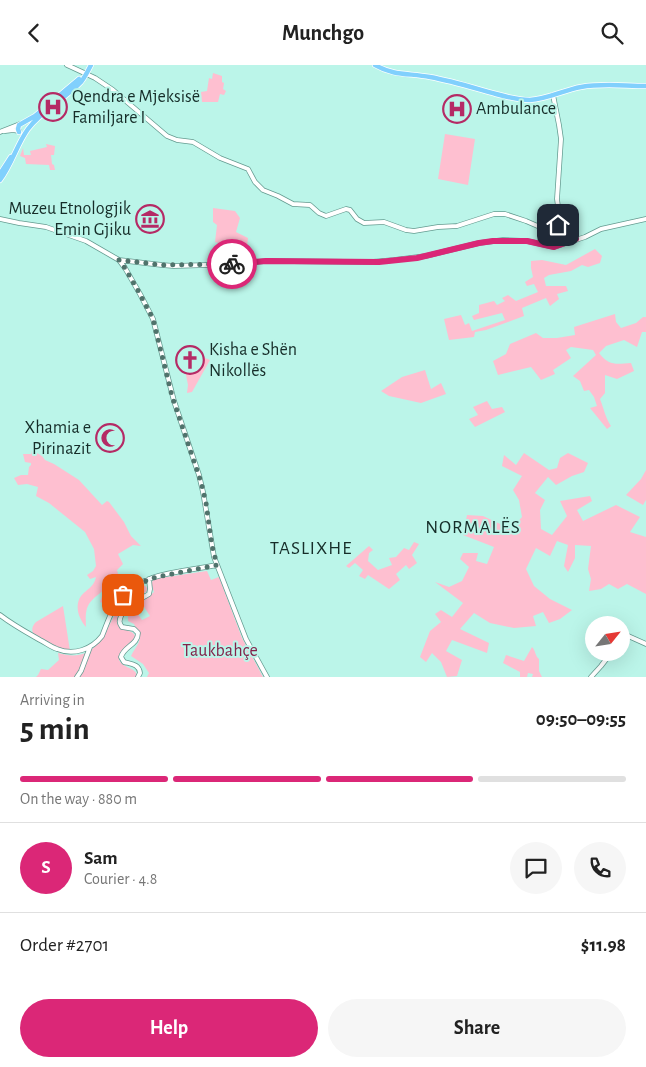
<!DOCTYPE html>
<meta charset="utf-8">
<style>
body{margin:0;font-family:"Alegreya Sans",sans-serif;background:#f6f6f6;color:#222;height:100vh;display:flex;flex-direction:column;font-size:19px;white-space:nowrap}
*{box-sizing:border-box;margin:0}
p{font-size:16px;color:#767676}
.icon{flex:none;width:28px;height:28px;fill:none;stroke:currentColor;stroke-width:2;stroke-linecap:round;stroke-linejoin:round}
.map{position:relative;height:612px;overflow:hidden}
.panel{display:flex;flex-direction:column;background:#fff;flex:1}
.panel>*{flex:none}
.needle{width:32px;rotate:60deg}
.controls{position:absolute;left:585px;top:551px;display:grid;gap:10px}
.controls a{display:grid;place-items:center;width:45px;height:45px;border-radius:50%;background:#fff;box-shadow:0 5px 20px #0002;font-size:25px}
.pin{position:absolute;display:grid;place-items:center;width:42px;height:42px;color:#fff;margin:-21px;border-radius:10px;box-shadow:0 2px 8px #0006}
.courier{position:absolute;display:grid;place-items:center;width:50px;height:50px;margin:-25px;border:4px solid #db2777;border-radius:50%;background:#fff;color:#222;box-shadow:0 1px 6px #0007}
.headline em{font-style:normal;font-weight:700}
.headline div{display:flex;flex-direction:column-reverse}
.headline{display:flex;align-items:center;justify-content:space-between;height:85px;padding:0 20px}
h1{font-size:32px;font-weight:700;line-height:38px}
.bar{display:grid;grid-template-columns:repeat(4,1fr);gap:8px 5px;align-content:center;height:60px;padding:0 20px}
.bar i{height:6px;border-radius:4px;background:#e0e0e0}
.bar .selected{background:#db2777}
.bar p{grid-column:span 4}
.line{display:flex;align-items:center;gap:12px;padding:0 20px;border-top:1px solid #e0e0e0}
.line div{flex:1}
.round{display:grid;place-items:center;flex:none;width:52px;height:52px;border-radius:26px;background:#f6f6f6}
.action{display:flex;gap:10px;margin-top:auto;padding:10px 20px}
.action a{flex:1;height:58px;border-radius:30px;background:#db2777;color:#fff;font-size:20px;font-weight:700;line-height:58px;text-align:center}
.action a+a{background:#f6f6f6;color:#222}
header{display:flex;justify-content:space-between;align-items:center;height:65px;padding:0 20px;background:#fff;font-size:22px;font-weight:700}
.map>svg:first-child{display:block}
.green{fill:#febfd0}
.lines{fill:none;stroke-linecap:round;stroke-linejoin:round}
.secondary-casing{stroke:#649b90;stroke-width:5.5}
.primary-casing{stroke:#fff;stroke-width:6}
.secondary{stroke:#fff;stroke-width:4}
.primary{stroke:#81d0fd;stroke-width:4.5}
.done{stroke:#50736c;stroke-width:5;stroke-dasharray:0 9}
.route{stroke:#db2777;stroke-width:6}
.labels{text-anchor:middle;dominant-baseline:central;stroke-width:4;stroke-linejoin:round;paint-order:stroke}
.poi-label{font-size:18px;fill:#162d29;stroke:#bbf5e9;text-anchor:start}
.park-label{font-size:18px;fill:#83234a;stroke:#bbf5e9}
.neighbourhood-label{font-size:19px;letter-spacing:1px;fill:#162d29;stroke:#bbf5e9}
</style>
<header><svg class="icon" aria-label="back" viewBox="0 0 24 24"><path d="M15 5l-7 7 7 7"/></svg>Munchgo<svg class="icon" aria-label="search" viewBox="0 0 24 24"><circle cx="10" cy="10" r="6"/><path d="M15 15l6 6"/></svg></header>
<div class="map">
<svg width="646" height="612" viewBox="0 0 646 612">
<rect width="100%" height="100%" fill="#bbf5e9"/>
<path class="green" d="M213,8L222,11V17L224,18L223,24L226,26L224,30L220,29L218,37H202L201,27L207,26L209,13L212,14Z
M445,69L475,74L468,120L438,114Z
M46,79L55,81L54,90H51L52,99L54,100L55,105H50L49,100L26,99L25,93L20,91L23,83L24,90H31L30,86L47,82Z
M213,143L235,146L240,153L236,167L248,173L247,181L239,180L238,188L231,187V182L215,177L217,160L213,157Z
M595,184L602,191L600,198L588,202L582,200L571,206L549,210L544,213L546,221H566L568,226L557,229L559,234L550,241L546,233L522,243L524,251L486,265L475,267L474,272L449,275L444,254L461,250L465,260L469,258L472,266L505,255L502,248L474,255L472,251L479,248V240L494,236L497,240L505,236L502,233L508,230L516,236L538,227L534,219L527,221L525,217L533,212L531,203V196L542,195L566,200Z
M615,249L616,257L621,263L636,258L643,252H646V267H642L637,282L624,275L606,281L599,288C609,301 616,299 631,298L634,306L617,314L605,310V328L600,334C604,344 605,352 611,361L607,364L590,343L597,341L594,332L589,325L584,326L580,316L573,311L596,290L593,285L571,282L566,285L571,293L553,305L555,309L541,315L531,302L498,310L493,296L506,289L510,279L536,268L543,273H557L575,270L574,262Z
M195,289L210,295L192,327L187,328L188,320L185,305L195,298Z
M425,305L431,324L441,318L446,329L421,338L389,331L381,326L402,312Z
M487,336L492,344L502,342L505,347L475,362L469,354L478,350L473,342Z
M32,385L42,391L45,395L54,399L79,415L102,440L107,436L109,437L124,457L131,471L141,481L133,480L118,489L123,499L117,505L120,516L124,522L113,526L105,524L111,527L106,539L100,537L104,525C87,538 85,541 86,562C79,554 74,541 81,531C87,524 94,522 96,512L90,514L87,510L93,506L96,501L94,484L85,467L49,438L36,431L38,422L27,419L18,420L14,413L21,410H28L29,402L31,400V398L25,397L23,389H31Z
M524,388L549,405L557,403L560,393L568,388L588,398L584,407L572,411L556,420L548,412L535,428L545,435L540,445L541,464L552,470L567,451L560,436L590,431L592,436L577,445L583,456L616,440L640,452L630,467L646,472V529L627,519L618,524L609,519L601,524L589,526L591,514L588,504L591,481L575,480V493L568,507L564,501L568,480L557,476L550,491L536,483L526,504L534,521L550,534L572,545L560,554L549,558L543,547L533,551L536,561L514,563L490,558L474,548L460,564L489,578L487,588L452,575L446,586L462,595L457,611L447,612L441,597L432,588L426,597L420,592L430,566L441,557L435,549L441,545L452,552L463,538L435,517L449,522L462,516L469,502L460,494L463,488H478L476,496L487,499L494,482L463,470L467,450L483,451L511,464L522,452L519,435L513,425L522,411L502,401L504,390L516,400Z
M646,405V435L643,440L626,430L641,414Z
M414,477L419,479L412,490L417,498L409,504L406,500L396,509L400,515L389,524L368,510L365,514L359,511L363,505L355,498L349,503L346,501L369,481L373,485L369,488L368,496L378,505L392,500L389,493L396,492L404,483L409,485Z
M207,506L211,515L219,512L242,573L263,612H147L149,608L143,599L131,591C140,574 143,578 134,559L128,556V544L132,541L142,555L150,551L140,536L148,532L154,527C152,522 151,519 153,514Z
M143,520C147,521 148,524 146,527C129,539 123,534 117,558L120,563C126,566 134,565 136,573L120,588L119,595C125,605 137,602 137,612H36L38,610L41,604L48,605L59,595L58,588C113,604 104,535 143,520Z
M63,541L70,586L59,583L34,570C31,565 32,561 36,557Z
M532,582C536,586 535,591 539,594V606L542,612H532L533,609L528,608L527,612H520V607L503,598L506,590L524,596Z"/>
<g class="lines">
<defs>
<path id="secondary" d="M67,0L95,13L113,25L167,71L177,75L193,77L220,93L248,104L255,117L263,125L278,131L293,139L310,140L319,148L326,151L346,144L350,145L357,154L364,158L384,157L406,165L414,166L438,162L457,161L494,149H505L526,156L563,172L574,174
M553,30L559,60L561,74L557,134L560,156L553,168
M5,66L13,65L19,66
M0,67L20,59
M0,154L19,158L46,162L86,176L119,195L162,200L174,201L239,199L266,196L371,197L394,195L426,191L479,178L503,175L527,176L554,182L585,172L601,164L646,154
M119,195L125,203L140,229L153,254L174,336L199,410L203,427L214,492L246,574L267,612
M0,550C13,560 26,567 40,575C46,578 51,582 57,584C74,591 92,584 102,571C107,559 111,545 119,535C142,506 185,507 217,500
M621,576L626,570L646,579
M77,612L81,606L90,582
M138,612L140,608C139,599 131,599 124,597L121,592C124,581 138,580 138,568L134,564L122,562C119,558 119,556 121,551C127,536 137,537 149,529L150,524L149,514
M591,612L601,601L611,588"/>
<path id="primary" d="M375,0C394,11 409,8 430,12C452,16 474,23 496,29C507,32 519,35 530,35C548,34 564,25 581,22C603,18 624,21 646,21
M19,67L18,64L19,60L35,51L79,14
M0,109L11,92
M0,115C12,99 17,79 28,64C43,44 65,34 81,17C85,12 88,6 91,0"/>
</defs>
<use href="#secondary" class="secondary-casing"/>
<use href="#primary" class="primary-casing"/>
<use href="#secondary" class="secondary"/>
<use href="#primary" class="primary"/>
</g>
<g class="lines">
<path class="done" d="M123,530L142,517L156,512L217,500L212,481L206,438L201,417L172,331L153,254L140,229L125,203L119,195L162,200L232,199"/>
<path class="route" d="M232,199L266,196L379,197L417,193L479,178L493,176H527L554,182L576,174L564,172L553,168L558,160"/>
</g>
<defs>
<symbol id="hospital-ring" viewBox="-11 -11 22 22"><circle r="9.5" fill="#bbf5e9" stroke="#b52a65" stroke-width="1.5"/><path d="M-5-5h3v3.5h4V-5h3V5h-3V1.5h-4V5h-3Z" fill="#b52a65"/></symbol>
<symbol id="museum-ring" viewBox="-11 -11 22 22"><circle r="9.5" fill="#bbf5e9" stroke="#b52a65" stroke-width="1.5"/><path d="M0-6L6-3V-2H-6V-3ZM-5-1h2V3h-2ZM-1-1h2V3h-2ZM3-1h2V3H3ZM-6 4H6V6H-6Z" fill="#b52a65"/></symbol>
<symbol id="church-ring" viewBox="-11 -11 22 22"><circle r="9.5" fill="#bbf5e9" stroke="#b52a65" stroke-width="1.5"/><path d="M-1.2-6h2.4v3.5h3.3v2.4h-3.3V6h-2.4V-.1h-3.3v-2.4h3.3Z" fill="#b52a65"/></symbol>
<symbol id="mosque-ring" viewBox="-11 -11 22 22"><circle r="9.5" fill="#bbf5e9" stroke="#b52a65" stroke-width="1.5"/><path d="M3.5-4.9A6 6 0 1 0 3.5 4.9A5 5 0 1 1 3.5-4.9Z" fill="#b52a65"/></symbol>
</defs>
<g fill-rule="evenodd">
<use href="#hospital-ring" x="37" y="26" width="32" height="32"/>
<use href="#hospital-ring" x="441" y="28" width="32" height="32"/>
<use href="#museum-ring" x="134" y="138" width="32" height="32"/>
<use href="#church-ring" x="174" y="279" width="32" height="32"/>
<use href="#mosque-ring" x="94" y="357" width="32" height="32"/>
</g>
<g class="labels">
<g class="poi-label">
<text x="72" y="32">Qendra e Mjeksisë<tspan x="72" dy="21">Familjare I</tspan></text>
<text x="476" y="44">Ambulance</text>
<text x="131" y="144" text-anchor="end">Muzeu Etnologjik<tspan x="131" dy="21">Emin Gjiku</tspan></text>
<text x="209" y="285">Kisha e Shën<tspan x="209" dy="21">Nikollës</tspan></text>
<text x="91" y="363" text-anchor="end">Xhamia e<tspan x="91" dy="21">Pirinazit</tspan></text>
</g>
<g class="park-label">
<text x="220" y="586">Taukbahçe</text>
</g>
<g class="neighbourhood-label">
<text x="473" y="462">NORMALËS</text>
<text x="311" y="483">TASLIXHE</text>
</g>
</g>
</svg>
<div class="controls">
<a><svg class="needle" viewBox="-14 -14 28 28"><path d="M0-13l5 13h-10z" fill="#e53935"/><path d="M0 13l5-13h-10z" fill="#767676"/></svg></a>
</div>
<div class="pin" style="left:123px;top:530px;background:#ea580c"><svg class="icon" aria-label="bag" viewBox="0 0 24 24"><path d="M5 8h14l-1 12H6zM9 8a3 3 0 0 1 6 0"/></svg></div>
<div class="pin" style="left:558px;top:160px;background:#1f2937"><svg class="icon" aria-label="home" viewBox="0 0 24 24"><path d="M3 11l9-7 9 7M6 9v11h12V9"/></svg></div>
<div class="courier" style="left:232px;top:199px"><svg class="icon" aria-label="bike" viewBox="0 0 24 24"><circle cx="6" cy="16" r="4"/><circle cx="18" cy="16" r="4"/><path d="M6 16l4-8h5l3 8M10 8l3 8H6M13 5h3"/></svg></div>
</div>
<section class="panel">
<div class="headline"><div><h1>5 min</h1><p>Arriving in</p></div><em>09:50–09:55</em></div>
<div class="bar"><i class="selected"></i><i class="selected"></i><i class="selected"></i><i></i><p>On the way · 880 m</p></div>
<div class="line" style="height:90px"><b class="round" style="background:#db2777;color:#fff">S</b><div><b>Sam</b><p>Courier · 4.8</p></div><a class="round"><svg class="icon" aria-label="chat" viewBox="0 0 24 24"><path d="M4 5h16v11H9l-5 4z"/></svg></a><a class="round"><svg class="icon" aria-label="phone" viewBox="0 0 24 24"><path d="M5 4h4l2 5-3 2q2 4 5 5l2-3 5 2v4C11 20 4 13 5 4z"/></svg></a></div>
<div class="line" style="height:65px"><div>Order #2701</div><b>$11.98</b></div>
<div class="action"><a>Help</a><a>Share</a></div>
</section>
